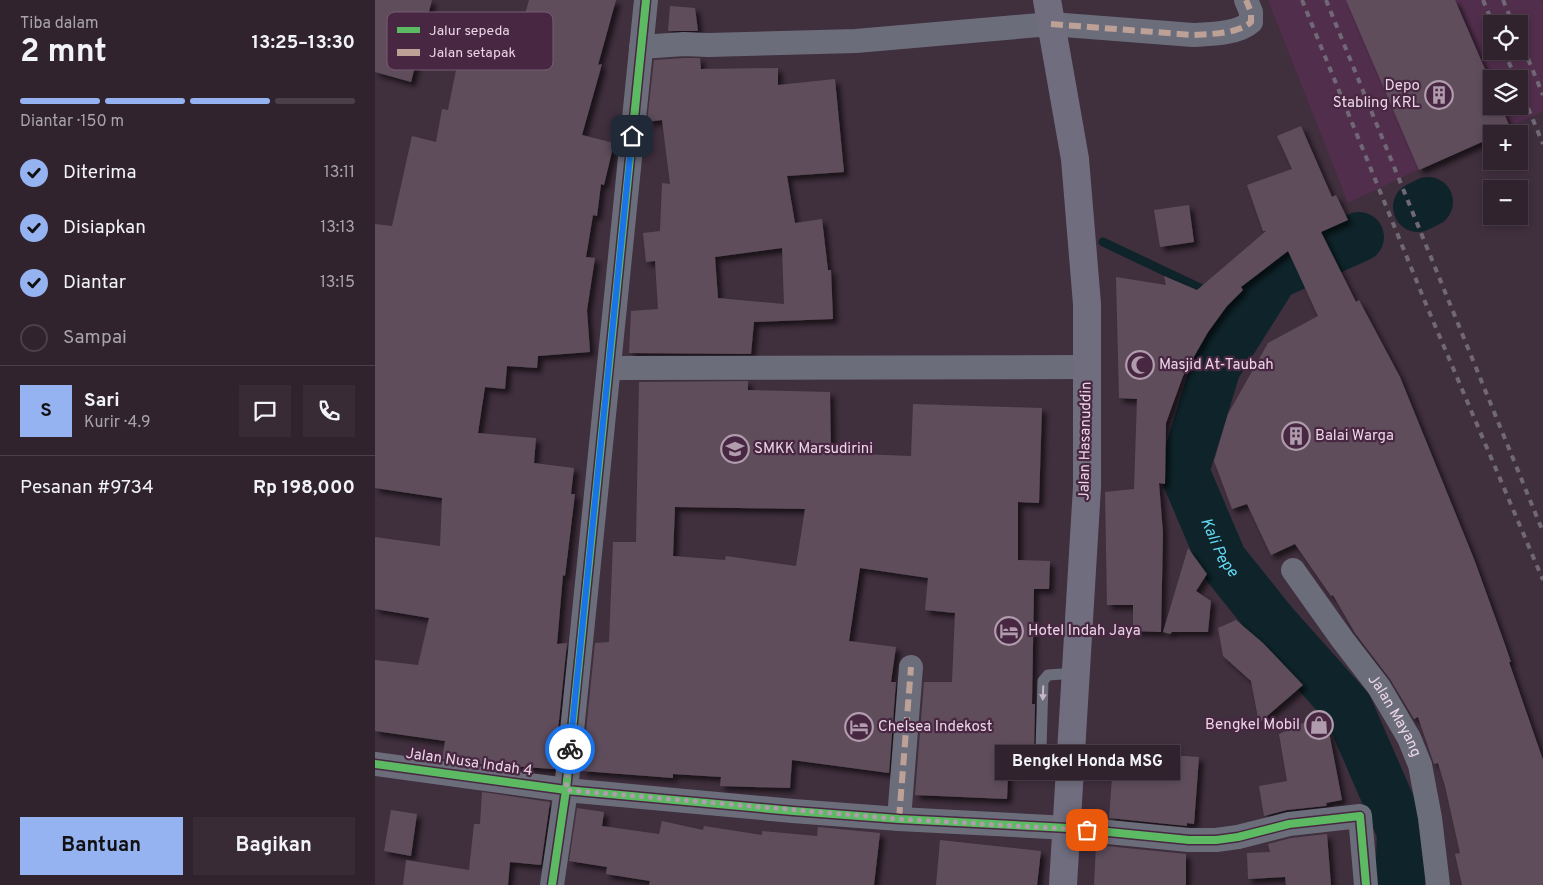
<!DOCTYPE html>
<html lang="id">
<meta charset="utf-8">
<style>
body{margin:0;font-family:Overpass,sans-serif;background:#382b36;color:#f1f3f6;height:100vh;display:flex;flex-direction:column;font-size:19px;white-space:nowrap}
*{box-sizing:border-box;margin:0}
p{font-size:16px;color:#a8a4aa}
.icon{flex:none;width:28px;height:28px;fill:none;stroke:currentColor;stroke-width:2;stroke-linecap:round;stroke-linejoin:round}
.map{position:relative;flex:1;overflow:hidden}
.side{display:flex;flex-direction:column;background:#30232e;width:375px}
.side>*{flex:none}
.tools{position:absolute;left:1108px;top:15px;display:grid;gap:10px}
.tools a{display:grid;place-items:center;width:45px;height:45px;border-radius:0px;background:#30232e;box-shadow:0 2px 8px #0003,0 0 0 1px #4b404a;font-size:25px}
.pin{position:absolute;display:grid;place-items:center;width:42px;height:42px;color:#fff;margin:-21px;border-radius:10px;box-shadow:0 2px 8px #0006}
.courier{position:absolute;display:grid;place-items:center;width:50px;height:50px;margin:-25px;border:4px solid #1a73e8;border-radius:50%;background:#fff;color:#222;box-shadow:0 1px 6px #0007}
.bubble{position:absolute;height:35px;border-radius:0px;background:#30232e;box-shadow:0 2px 8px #0003,0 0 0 1px #4b404a;font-size:16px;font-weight:700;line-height:35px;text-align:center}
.summary em{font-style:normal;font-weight:700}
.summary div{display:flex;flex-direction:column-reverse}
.summary{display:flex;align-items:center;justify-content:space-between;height:85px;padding:0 20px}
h1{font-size:32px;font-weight:700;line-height:38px}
.bar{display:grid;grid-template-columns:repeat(4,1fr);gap:8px 5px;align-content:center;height:60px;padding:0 20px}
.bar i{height:6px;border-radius:4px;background:#4b404a}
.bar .current{background:#95b2f1}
.bar p{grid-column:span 4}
.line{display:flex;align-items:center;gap:12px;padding:0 20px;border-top:1px solid #4b404a}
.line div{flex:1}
.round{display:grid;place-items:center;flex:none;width:52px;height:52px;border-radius:0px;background:#382b36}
ol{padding:0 20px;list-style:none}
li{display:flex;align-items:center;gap:15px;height:55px}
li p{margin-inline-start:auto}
li .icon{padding:5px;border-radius:50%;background:#95b2f1;color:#111;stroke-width:4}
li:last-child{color:#a8a4aa}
li i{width:28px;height:28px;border:2px solid #4b404a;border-radius:50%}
.cta{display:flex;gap:10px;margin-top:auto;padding:10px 20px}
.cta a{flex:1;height:58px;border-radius:0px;background:#95b2f1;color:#111;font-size:20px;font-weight:700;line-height:58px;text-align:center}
.cta a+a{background:#382b36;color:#f1f3f6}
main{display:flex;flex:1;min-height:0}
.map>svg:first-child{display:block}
.built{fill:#522e4d;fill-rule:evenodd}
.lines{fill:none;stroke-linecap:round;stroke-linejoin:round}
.stream{stroke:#0e242a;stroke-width:9}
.river{stroke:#0e242a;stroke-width:50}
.building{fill:#5e4e5b;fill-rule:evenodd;filter:url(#shadow)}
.service{stroke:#6c6d7b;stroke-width:11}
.minor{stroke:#6c6d7b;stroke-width:24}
.secondary{stroke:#706e7e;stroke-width:28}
.rail{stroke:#706975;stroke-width:4;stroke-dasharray:6 6;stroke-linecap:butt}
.quiet{stroke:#bda197;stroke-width:6;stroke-dasharray:12 6;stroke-linecap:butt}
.cycleway-casing{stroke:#482742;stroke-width:11}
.cycleway{stroke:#5cba63;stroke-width:8}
.oneway{fill:#c6b6c7}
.done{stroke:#b09cac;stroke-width:5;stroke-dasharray:0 9}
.route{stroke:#1a73e8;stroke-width:6}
.labels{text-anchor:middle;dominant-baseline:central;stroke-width:4.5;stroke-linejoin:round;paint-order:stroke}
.poi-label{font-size:15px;fill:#ecd6e7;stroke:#482742;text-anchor:start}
.street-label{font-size:15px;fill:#ecd6e7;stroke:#482742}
.water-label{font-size:16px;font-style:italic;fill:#63d9f2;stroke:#482742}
.key{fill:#482742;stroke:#795c74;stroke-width:1}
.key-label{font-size:14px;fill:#ecd6e7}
</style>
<main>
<section class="side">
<div class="summary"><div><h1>2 mnt</h1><p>Tiba dalam</p></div><em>13:25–13:30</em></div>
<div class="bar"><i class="current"></i><i class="current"></i><i class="current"></i><i></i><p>Diantar · 150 m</p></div>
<ol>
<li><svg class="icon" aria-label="check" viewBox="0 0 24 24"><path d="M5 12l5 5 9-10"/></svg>Diterima<p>13:11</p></li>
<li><svg class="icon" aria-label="check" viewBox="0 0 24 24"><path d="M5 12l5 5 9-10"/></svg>Disiapkan<p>13:13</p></li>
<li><svg class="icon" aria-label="check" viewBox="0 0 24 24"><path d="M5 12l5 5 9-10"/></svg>Diantar<p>13:15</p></li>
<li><i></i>Sampai</li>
</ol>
<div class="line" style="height:90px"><b class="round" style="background:#95b2f1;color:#111">S</b><div><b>Sari</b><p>Kurir · 4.9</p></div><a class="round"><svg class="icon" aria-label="chat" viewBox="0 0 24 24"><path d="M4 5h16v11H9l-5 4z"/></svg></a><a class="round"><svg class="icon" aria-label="phone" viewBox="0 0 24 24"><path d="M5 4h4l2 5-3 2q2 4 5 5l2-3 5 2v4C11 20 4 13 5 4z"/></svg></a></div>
<div class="line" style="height:65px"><div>Pesanan #9734</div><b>Rp 198,000</b></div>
<div class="cta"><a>Bantuan</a><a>Bagikan</a></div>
</section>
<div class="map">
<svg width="1168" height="885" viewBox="0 0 1168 885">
<defs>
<filter id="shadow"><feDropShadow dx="4.5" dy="4.5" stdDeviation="2.5" flood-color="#0009"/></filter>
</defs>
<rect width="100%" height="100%" fill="#402f3d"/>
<path class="built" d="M893,0H1166L1168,4V111L1120,134H1116V135L973,203ZM1116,24H1144V51H1116ZM1116,79H1144V106H1116Z"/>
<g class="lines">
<path class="stream" d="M728,242L825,288L868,324"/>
<g class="river">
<path d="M1043,207L1053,202"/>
<path id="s1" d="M984,237L899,275L841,367L809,471L847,560L899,625L973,708L1027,832L1025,885"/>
</g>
</g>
<path class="building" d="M0,0H57L36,82L0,72Z
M154,0H241L223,65L227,64L207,135L239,143L229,185L226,184L222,216L218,215L211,257L220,258L212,310L215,352L163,356L162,368L132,366L130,389L110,387L103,433L161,438L159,463L199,468L196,494H200L190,576L188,575L182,644L192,643L179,769L133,766V768L67,759L70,741L0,731V660L43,665L54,618L0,609V537L65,546L67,498L0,488V224L17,226L37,136L61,142L67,109L73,110L89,30L141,47Z
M971,0H1080L1116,83V106H1126L1136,130L1127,134H1116V138L1044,170Z
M295,6L320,8L323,31H293Z
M309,58H325L326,69L403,68V85L460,79L469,172L412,176L420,223L447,219L453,270H456L458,319L379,322L376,354L254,353L256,311L283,309L280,261L271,262L268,233L285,231L287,183L295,184L287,120L272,122L279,60ZM407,248L409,304L343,298L340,257Z
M926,126L957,197L961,195L973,220L946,232L981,302L984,300L1025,377L1099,559L1128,639L1136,662H1134L1168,760V885H1087L1080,854L1085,853L1070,786L1063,763L1059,764L1043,717L1039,719L1015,679L980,633L958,595L956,596L920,544L896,555L872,504L857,509L839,461L853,414L893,343L943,316L913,251L866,287L868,290L852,306L833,332L808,376L791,423L790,484L784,483L788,533L786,632L758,631V605H732L730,492L759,489L762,399L744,398L741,277L791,285L789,276L822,290L891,231H888L872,185L917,169L902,136Z
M814,205L819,242L785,247L779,210Z
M373,381V390L455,392L456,453L536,456L538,404L667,408L664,503L643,502V560L675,561L674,589H659L657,704H660L659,752L634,751L632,799L540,795L549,682H577L580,613L550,610L553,578L485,568L474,641L521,647L516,682H521L514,773L417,760L415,788L345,786L346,777L298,774V778L207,771L220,643L234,642L238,542H261L264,382ZM300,507L430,509L421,566L351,556L350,560L298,556Z
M813,548L832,574L821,591L836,601L833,632H797L795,634L788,632Z
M861,620L888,643L928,685L884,723L876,681L848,656L843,628Z
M946,715L955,737L967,800L951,803L952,805L950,806L912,810L889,816L884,786L912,781L904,734Z
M739,751L824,757L819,824L812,823V826L734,818Z
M107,792L175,802L166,865L135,862L133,885H28L31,860L94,870L99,824H105Z
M202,808L229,812L227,826L284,834L287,821L328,830L329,826L387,835V831L442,836L443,827L505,833L499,885H274L275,881L231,874L232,867L194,861Z
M16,810L42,814L36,856L9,851Z
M952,834L956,885H911L910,877L873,879L872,853L895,852L893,844L916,838Z
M565,840L666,851L662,885H561Z
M721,845L811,854V885H719Z"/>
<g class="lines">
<path class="service" d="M697,765C683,763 671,763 666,749L668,681L673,675L702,673"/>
<g class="minor">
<path d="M266,47L309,44L333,45L481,41L676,24L818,35C835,34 863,34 876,22V12L871,0"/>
<path d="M234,368L712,367"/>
<path id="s2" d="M918,570L967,639L1004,687L1034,738L1045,765L1055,818L1063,885"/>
<path d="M0,764L191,790L418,811L524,819L693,828L814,840H841L863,837L914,824L985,816L991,885"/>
<path d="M524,819L536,667"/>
<path d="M177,885L191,790L271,0"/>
</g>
<path class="secondary" d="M672,0L700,159L712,304V487L688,885"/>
<path class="rail" d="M927,0L1053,309L1168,580
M951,0L1168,532
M1108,0L1118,24
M1128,0L1138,24
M1144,37L1168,95
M1129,51L1141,79
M1144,86L1168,144"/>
<path class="quiet" d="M676,24L818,35C835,34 863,34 876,22V12L871,0
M524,819L536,667"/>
<defs>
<path id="cycleway" d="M0,764L191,790L418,811L524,819L693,828L814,840H841L863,837L914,824L985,816L991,885
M177,885L191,790L271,0"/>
</defs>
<use href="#cycleway" class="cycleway-casing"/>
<use href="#cycleway" class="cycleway"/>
</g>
<defs><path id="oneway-solid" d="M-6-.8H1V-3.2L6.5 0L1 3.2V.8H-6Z" transform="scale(1.25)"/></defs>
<use class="oneway" href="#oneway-solid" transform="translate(668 693) rotate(92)"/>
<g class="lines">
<path class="done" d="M195,749L191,790L524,819L712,830"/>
<path class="route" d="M195,749L257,136"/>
</g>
<defs>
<symbol id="building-ring" viewBox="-11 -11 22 22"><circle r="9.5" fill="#482742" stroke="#b09cac" stroke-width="1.5"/><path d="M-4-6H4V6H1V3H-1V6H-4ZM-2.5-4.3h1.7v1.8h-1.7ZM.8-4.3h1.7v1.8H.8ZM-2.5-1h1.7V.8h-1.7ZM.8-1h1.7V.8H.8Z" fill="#b09cac"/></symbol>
<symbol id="mosque-ring" viewBox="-11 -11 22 22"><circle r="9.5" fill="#482742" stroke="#b09cac" stroke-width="1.5"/><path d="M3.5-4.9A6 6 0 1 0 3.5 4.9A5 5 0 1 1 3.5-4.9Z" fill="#b09cac"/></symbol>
<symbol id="school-ring" viewBox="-11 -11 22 22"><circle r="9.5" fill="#482742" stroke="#b09cac" stroke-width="1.5"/><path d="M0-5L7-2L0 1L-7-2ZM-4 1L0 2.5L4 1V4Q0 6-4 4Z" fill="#b09cac"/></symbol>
<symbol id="hotel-ring" viewBox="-11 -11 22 22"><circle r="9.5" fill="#482742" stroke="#b09cac" stroke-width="1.5"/><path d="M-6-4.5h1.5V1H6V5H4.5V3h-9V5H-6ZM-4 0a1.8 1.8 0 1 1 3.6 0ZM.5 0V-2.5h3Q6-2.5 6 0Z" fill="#b09cac"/></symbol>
<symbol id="shop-ring" viewBox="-11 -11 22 22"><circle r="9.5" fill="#482742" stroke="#b09cac" stroke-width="1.5"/><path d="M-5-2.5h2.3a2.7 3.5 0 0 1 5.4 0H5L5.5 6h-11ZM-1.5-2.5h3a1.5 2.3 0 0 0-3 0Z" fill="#b09cac"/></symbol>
</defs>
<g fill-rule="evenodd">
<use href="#building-ring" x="1048" y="79" width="32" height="32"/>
<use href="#mosque-ring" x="749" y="349" width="32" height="32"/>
<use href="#building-ring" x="905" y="420" width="32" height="32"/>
<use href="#school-ring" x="344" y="433" width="32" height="32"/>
<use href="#hotel-ring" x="618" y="615" width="32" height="32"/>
<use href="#shop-ring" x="928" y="709" width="32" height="32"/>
<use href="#hotel-ring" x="468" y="711" width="32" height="32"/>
</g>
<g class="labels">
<g class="poi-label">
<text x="1045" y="86" text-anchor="end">Depo<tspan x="1045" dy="17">Stabling KRL</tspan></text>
<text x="784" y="365">Masjid At-Taubah</text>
<text x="940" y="436">Balai Warga</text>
<text x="379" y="449">SMKK Marsudirini</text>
<text x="653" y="631">Hotel Indah Jaya</text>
<text x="925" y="725" text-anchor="end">Bengkel Mobil</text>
<text x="503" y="727">Chelsea Indekost</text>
</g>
<g class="street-label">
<text transform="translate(711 441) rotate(-89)">Jalan Hasanuddin</text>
<text stroke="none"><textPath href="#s2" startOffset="178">Jalan Mayang</textPath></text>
<text transform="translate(94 763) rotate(8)">Jalan Nusa Indah 4</text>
</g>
<g class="water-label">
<text stroke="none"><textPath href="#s1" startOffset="395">Kali Pepe</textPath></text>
</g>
</g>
<rect x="12" y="12" width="166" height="58" rx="8" class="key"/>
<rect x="22" y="27" width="23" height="6" fill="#5cba63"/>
<rect x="22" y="49" width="23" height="7" fill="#bda197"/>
<g class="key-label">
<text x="54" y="35">Jalur sepeda</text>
<text x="54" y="57">Jalan setapak</text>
</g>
</svg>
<div class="tools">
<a><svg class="icon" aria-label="locate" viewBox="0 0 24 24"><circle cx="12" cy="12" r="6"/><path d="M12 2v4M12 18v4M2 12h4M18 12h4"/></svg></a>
<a><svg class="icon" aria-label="layers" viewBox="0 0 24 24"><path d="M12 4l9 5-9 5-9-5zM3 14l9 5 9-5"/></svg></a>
<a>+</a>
<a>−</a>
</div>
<div class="pin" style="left:712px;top:830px;background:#ea580c"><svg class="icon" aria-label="bag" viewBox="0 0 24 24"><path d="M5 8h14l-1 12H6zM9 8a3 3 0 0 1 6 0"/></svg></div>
<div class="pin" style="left:257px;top:136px;background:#1f2937"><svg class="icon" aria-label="home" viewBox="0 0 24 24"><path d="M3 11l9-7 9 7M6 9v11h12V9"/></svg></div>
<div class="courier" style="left:195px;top:749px"><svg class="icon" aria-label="bike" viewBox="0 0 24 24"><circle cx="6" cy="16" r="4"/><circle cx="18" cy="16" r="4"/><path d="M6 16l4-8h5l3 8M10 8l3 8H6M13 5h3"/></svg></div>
<div class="bubble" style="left:620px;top:745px;width:185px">Bengkel Honda MSG</div>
</div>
</main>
